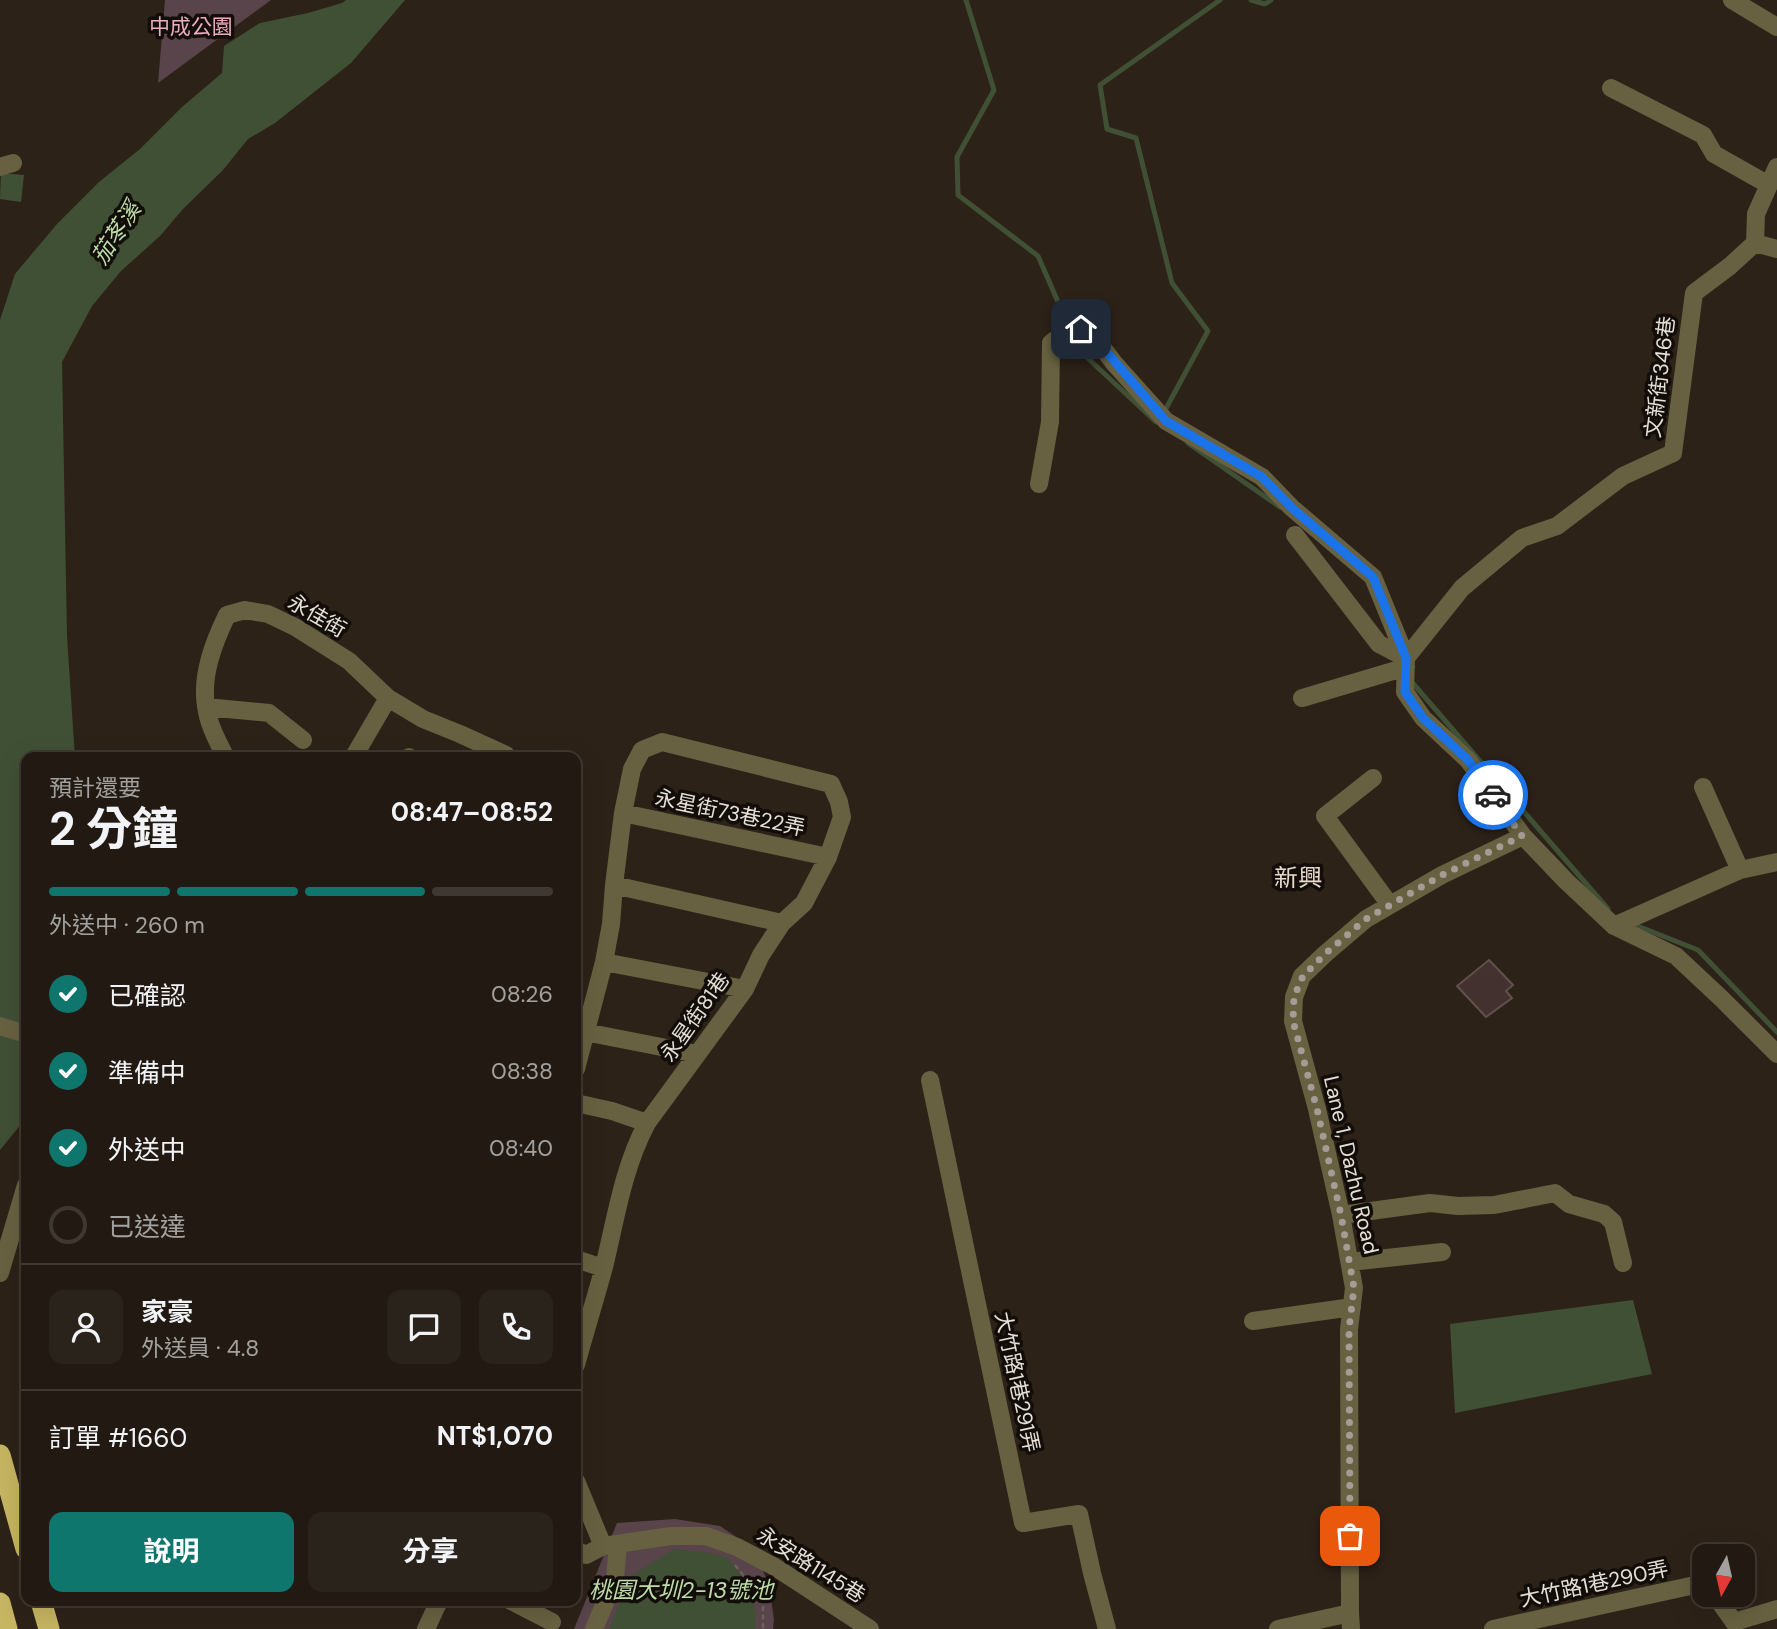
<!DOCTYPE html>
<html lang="zh-TW">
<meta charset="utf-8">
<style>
body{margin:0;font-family:"DM Sans","Noto Sans TC",sans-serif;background:#2a231b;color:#f1f3f6;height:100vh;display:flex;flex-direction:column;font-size:26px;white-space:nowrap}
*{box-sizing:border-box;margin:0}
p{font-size:23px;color:#a2a19f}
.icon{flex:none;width:38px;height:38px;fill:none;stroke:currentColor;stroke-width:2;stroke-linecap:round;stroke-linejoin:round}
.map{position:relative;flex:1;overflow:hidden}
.panel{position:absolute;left:21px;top:752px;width:560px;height:854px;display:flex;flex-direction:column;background:#221a12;border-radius:14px;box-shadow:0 7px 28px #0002,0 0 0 2px #3f3832}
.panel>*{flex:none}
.needle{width:46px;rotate:188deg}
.tools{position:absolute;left:1692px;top:1544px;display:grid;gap:14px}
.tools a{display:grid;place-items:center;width:63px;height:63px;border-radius:14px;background:#221a12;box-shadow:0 7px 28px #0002,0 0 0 2px #3f3832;font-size:35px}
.pin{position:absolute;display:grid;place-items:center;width:60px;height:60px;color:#fff;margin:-30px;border-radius:14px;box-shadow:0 4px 10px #0006}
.courier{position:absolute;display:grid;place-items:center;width:70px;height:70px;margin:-35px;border:5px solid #1a73e8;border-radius:50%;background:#fff;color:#222;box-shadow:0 2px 9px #0007}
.headline em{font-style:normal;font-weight:700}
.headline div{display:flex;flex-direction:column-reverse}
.headline{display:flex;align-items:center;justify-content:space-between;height:119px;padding:0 28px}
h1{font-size:46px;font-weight:700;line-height:52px}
.bar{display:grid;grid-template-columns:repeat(4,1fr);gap:10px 7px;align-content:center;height:84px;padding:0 28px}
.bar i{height:9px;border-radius:5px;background:#3f3832}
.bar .current{background:#0f766e}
.bar p{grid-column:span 4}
.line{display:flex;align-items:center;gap:18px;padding:0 28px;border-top:2px solid #3f3832}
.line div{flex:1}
.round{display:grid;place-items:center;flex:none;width:74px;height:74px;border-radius:14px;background:#2a231b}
ol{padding:0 28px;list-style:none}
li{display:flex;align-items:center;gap:21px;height:77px}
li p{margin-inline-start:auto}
li .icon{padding:7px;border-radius:50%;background:#0f766e;color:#fff;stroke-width:4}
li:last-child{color:#a2a19f}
li i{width:38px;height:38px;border:4px solid #3f3832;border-radius:50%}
.button{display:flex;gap:14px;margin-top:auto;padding:14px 28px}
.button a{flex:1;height:80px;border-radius:14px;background:#0f766e;color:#fff;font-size:28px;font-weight:700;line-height:80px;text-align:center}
.button a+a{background:#2a231b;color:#f1f3f6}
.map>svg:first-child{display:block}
.green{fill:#59444b}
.water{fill:#405035}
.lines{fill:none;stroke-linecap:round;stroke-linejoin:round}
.stream{stroke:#405035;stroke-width:5}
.building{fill:#42312e;stroke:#62504d;stroke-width:2}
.path{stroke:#6a6158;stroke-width:2.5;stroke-dasharray:5 3.5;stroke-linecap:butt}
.minor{stroke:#686141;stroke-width:18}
.highway{stroke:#c6b561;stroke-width:21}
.done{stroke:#a59d95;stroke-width:7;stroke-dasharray:0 12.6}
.route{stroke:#1a73e8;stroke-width:9}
.labels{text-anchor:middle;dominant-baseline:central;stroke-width:7;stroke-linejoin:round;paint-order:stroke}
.park-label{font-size:21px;fill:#ebacc1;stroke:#120d08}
.street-label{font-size:21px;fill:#e6dfd8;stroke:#120d08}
.water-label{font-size:23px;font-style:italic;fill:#bddca8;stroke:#120d08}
.quarter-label{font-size:24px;fill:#e8d9cb;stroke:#120d08}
</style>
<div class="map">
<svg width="1777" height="1629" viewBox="0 0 1777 1629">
<rect width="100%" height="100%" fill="#2d2218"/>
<path class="green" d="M165,0H271L158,83Z
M675,1519L720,1526L754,1549L769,1585L774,1620L773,1629H574L617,1523Z"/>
<path class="water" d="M346,0H405L351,63L275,123L248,139L223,170L183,209L160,236L121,271L92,306L62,362L67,636L75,758H26V1118L0,1150V320L15,274L57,224L99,182L140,149L182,107L222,73L224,46L260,23L308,13L342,3Z
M1,173L24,175L21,202L0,199Z
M1633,1300L1652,1374L1455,1413L1450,1324Z
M674,1549L710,1553L727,1557L748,1585L756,1614V1629H609L631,1576Z"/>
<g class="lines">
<path class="stream" d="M966,0L994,90L957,157L958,195L1038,256L1079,350L1156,422
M1251,0L1265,4L1271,0
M1163,414L1208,331L1172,283L1136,138L1107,129L1100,85L1220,0
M1188,443L1280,507
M1410,680L1608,909
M1630,923L1698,950L1777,1032"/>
</g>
<path class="building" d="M1489,960L1513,985L1506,991L1512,998L1486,1017L1457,986Z"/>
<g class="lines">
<path class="path" d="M735,1565L763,1599V1629"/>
<path class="minor" d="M1732,0L1777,27
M1611,88L1703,135L1714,154L1769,185
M0,167L13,163
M1755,243L1756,214L1777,167
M1777,249L1755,243L1730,266L1694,293L1673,453L1623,476L1557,526L1522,538L1462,588L1406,658L1405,692L1423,718L1468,760L1523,836L1566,881L1614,926L1676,956L1722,999L1777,1054
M1039,484L1050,422L1051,343L1066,331L1081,329L1092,334L1114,363L1166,421L1262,477L1292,508L1373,577L1406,658
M1295,535L1379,644L1406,658
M1302,698L1406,667
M206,707L269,713L303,740
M226,758C218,742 208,724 206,706C201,675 214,642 227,615L245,610L268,614L295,627L349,661L388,698L423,719L460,734L506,755L505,758
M353,758L388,698
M408,758L409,757
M1373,778L1325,816L1390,905
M1703,787L1740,870
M623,813L828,857
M614,885L782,923
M1614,926L1740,870L1777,862
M604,962L745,989
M0,1026L26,1034
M585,1032L697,1054
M576,1069L604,962L611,924L614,885L623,813L632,769L642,750L662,742L831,784L839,802L842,817L828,857L804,903L782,923L761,955L745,989L647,1123C623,1168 616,1218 604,1267C595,1300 585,1332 576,1365
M930,1080L1023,1523L1079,1514L1092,1573L1107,1629
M576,1103L612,1111L647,1123
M1341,1215L1430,1203L1458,1206L1494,1205L1555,1193L1569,1204L1604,1214L1613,1222L1623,1263
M576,1259L603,1268
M1350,1262L1442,1252
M0,1273L26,1185
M1253,1321L1352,1307
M576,1481L603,1546
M576,1550L586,1555L603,1546L671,1536H706L737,1547L775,1567L870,1629
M1714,1594L1734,1622L1777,1609
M511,1601L552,1622
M426,1629L439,1601
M594,1629L615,1579L618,1544
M1278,1629L1350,1613
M1351,1629L1350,1613L1349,1329L1354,1288L1341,1215L1317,1109L1293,1021L1294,997L1302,976L1325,954L1366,919L1442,875L1523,836
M1493,1629L1704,1583"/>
<path class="highway" d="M0,1455L26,1549
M41,1601L49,1629
M0,1603L7,1629"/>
</g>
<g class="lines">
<path class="done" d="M1350,1536L1349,1329L1354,1288L1341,1215L1317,1109L1293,1021L1294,997L1303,976L1325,954L1366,919L1442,875L1522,836L1493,795"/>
<path class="route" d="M1081,329L1091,334L1166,421L1262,477L1292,508L1373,577L1406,658L1405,692L1423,718L1468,760L1493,795"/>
</g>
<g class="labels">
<g class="park-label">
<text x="191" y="27">中成公園</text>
</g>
<g class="street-label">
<text transform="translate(1660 377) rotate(-83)">文新街346巷</text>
<text transform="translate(317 616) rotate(30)">永佳街</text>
<text transform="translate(730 813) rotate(12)">永星街73巷22弄</text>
<text transform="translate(695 1017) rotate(-55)">永星街81巷</text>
<text transform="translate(1351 1165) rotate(77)">Lane 1, Dazhu Road</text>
<text transform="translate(1017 1382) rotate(78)">大竹路1巷291弄</text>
<text transform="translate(811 1565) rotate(32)">永安路1145巷</text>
<text transform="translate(1594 1584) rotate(-12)">大竹路1巷290弄</text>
</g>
<g class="water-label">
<text transform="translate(116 233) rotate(-57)">茄苳溪</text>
<text x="681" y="1590">桃園大圳2-13號池</text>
</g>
<g class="quarter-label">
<text x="1298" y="877">新興</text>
</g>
</g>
</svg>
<div class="tools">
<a><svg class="needle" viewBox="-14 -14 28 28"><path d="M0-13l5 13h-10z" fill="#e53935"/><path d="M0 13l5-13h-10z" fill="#a2a19f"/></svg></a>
</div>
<div class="pin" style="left:1350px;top:1536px;background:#ea580c"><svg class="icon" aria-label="bag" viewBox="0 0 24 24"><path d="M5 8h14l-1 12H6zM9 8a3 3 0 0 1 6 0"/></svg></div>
<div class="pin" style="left:1081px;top:329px;background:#1f2937"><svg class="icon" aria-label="home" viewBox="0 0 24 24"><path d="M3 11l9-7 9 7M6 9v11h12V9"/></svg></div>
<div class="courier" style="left:1493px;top:795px"><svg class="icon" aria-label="car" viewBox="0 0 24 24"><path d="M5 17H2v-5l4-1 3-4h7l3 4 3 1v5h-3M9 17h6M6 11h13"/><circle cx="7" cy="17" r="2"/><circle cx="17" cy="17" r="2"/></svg></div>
<section class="panel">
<div class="headline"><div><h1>2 分鐘</h1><p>預計還要</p></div><em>08:47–08:52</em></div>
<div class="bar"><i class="current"></i><i class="current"></i><i class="current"></i><i></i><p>外送中 · 260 m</p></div>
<ol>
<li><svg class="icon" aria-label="check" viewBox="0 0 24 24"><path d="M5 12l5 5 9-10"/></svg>已確認<p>08:26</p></li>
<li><svg class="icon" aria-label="check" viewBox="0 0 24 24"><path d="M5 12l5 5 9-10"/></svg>準備中<p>08:38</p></li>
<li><svg class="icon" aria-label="check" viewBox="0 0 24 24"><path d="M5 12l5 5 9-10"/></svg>外送中<p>08:40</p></li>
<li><i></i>已送達</li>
</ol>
<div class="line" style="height:126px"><a class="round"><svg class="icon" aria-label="person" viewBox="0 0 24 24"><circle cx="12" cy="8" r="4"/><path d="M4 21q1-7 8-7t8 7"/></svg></a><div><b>家豪</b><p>外送員 · 4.8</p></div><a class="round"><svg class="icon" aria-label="chat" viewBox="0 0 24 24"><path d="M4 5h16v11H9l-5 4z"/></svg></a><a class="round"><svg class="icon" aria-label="phone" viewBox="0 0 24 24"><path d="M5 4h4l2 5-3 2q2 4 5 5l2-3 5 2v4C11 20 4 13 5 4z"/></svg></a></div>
<div class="line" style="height:91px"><div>訂單 #1660</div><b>NT$1,070</b></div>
<div class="button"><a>說明</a><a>分享</a></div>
</section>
</div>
